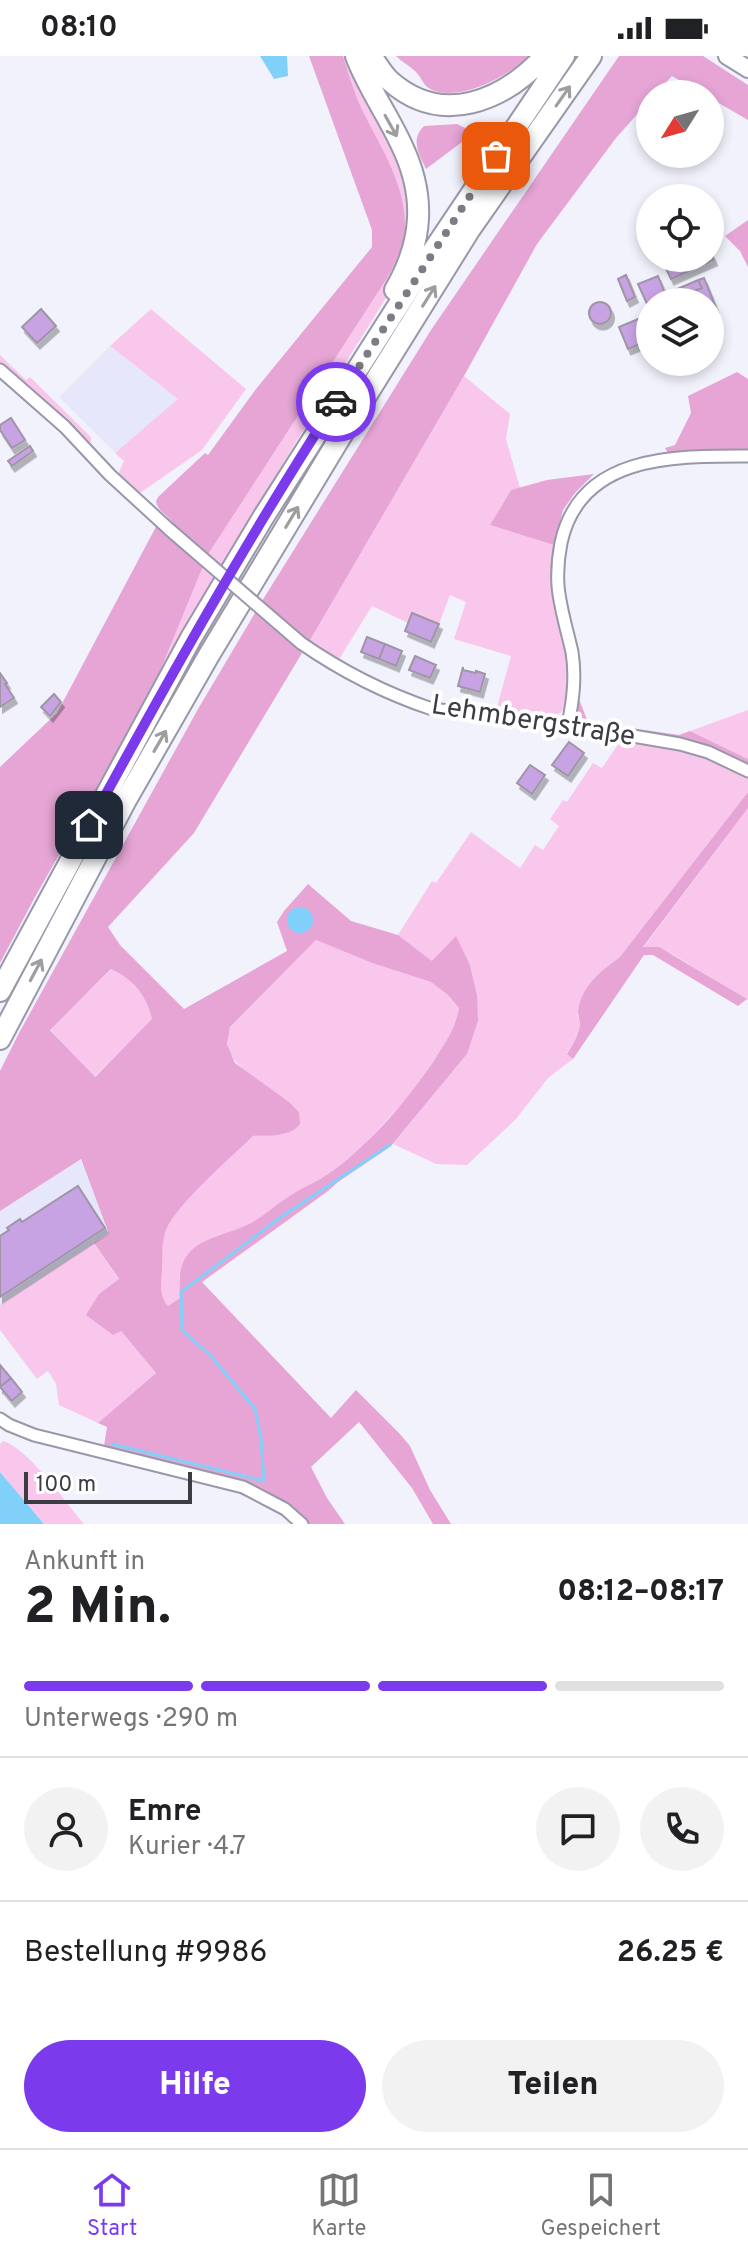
<!DOCTYPE html>
<html lang="de">
<meta charset="utf-8">
<style>
body{margin:0;font-family:Overpass,sans-serif;background:#f2f2f2;color:#202124;height:100vh;display:flex;flex-direction:column;font-size:30px;white-space:nowrap}
*{box-sizing:border-box;margin:0}
p{font-size:26px;color:#757577}
.icon{flex:none;width:44px;height:44px;fill:none;stroke:currentColor;stroke-width:2;stroke-linecap:round;stroke-linejoin:round}
.map{position:relative;height:1468px;overflow:hidden}
.side{display:flex;flex-direction:column;background:#fff;flex:1}
.side>*{flex:none}
.needle{width:52px;rotate:233deg}
.fabs{position:absolute;left:636px;top:24px;display:grid;gap:16px}
.fabs a{display:grid;place-items:center;width:88px;height:88px;border-radius:50%;background:#fff;box-shadow:0 4px 12px #0003;font-size:40px}
.scale{position:absolute;left:24px;bottom:20px;width:168px;box-sizing:border-box;padding-left:8px;border:4px solid #3c3c43;border-top:0;font-size:22px;line-height:28px;white-space:nowrap;color:#3c3c43;-webkit-text-stroke:6px #fff;paint-order:stroke}
.pin{position:absolute;display:grid;place-items:center;width:68px;height:68px;color:#fff;margin:-34px;border-radius:16px;box-shadow:0 4px 12px #0006}
.courier{position:absolute;display:grid;place-items:center;width:80px;height:80px;margin:-40px;border:6px solid #7c3aed;border-radius:50%;background:#fff;color:#222;box-shadow:0 2px 10px #0007}
.overview em{font-style:normal;font-weight:800}
.overview div{display:flex;flex-direction:column-reverse}
.overview{display:flex;align-items:center;justify-content:space-between;height:136px;padding:0 24px}
h1{font-size:52px;font-weight:800;line-height:60px}
.bar{display:grid;grid-template-columns:repeat(4,1fr);gap:12px 8px;align-content:center;height:96px;padding:0 24px}
.bar i{height:10px;border-radius:6px;background:#e0e0e0}
.bar .on{background:#7c3aed}
.bar p{grid-column:span 4}
.line{display:flex;align-items:center;gap:20px;padding:0 24px;border-top:2px solid #e0e0e0}
.line div{flex:1}
.round{display:grid;place-items:center;flex:none;width:84px;height:84px;border-radius:42px;background:#f2f2f2}
.button{display:flex;gap:16px;margin-top:auto;padding:16px 24px}
.button a{flex:1;height:92px;border-radius:48px;background:#7c3aed;color:#fff;font-size:32px;font-weight:800;line-height:92px;text-align:center}
.button a+a{background:#f2f2f2;color:#202124}
.status{display:flex;justify-content:space-between;align-items:center;height:56px;padding:0 40px;background:#fff;direction:ltr}
.status svg{height:22px;fill:currentColor}
.tabs{display:flex;justify-content:space-around;align-items:center;height:112px;border-top:2px solid #e0e0e0;background:#fff;font-size:22px;color:#757577}
.tabs a{display:grid;justify-items:center;gap:4px}
.tabs .on{color:#7c3aed}
.map>svg:first-child{display:block}
.built{fill:#e7e7fc}
.green{fill:#fac7ec}
.forest{fill:#e6a5d5;fill-rule:evenodd}
.water{fill:#81d0fa}
.lines{fill:none;stroke-linecap:round;stroke-linejoin:round}
.stream{stroke:#81d0fa;stroke-width:3}
.building{fill:#c8a3e3;stroke:#9f95a6;stroke-width:2;filter:url(#shadow)}
.minor-casing{stroke:#9898a9;stroke-width:15}
.secondary-casing{stroke:#9898a9;stroke-width:20}
.motorway-casing{stroke:#9898a9;stroke-width:24}
.minor{stroke:#fff;stroke-width:11}
.secondary{stroke:#fff;stroke-width:16}
.motorway{stroke:#fff;stroke-width:20}
.minor-bridge-casing{stroke:#9898a9;stroke-width:15;stroke-linecap:butt}
.minor-bridge{stroke:#fff;stroke-width:11}
.oneway{stroke:#9e9ea1}
.done{stroke:#7c7c84;stroke-width:8;stroke-dasharray:0 14.4}
.route{stroke:#7c3aed;stroke-width:10}
.labels{text-anchor:middle;dominant-baseline:central;stroke-width:8;stroke-linejoin:round;paint-order:stroke}
.street-label{font-size:28px;fill:#3c3c43;stroke:#fff}
</style>
<div class="status"><b>08:10</b><svg viewBox="0 0 49 12"><path d="M0 12V9h3v3zM5 12V6h3v6zM10 12V3h3v9zM15 12V0h3v12zM26 1h20v11H26zM47 4h2v5h-2z"/></svg></div>
<div class="map">
<svg width="748" height="1468" viewBox="0 0 748 1468">
<defs>
<filter id="shadow"><feDropShadow dx="3" dy="5.5" stdDeviation="0" flood-color="#0004"/></filter>
</defs>
<rect width="100%" height="100%" fill="#f2f2fd"/>
<path class="built" d="M110,290L179,343L115,397L59,341Z
M80,1103L110,1178L0,1249V1155Z"/>
<path class="green" d="M343,0H350L400,100L414,149L391,234L291,394L221,512L207,500L386,224C395,208 404,192 405,173C407,127 377,86 359,47C353,32 348,16 343,0Z
M151,253L246,333L202,394L140,437L118,418L124,405L115,397L178,343L110,290Z
M0,299L26,324L30,321L91,381V386L87,388L0,309Z
M464,320L510,358L506,383L520,432L511,434L490,469L554,489C555,504 554,519 555,533C559,561 588,643 557,659C544,666 510,659 495,658L511,600L454,583L466,546L450,539L439,568L412,557L408,567L372,550L338,605L309,586Z
M204,508L217,519L151,637Z
M748,654V703L690,675Z
M621,684C667,690 710,694 748,722V736L619,902C601,914 581,932 578,956C577,965 580,959 580,968C579,979 572,988 567,997L573,1003L548,1022L516,1063L467,1109L436,1108L393,1088L467,998L477,939L470,909L456,881L433,906L398,879L432,825L436,827L471,776L520,812L535,789L543,794L559,770L550,763L563,744L567,746L593,707L602,712Z
M748,752V944L672,898L643,892Z
M316,884L372,907L431,926L448,939L459,952L457,967L450,979L417,1031L365,1088L332,1116L292,1139L256,1164L241,1173L200,1188L179,1220L180,1242L168,1250C159,1239 161,1229 162,1215C163,1203 161,1189 164,1177C173,1151 232,1101 253,1080L287,1078L299,1056C280,1037 233,1016 228,990C226,985 229,977 230,971Z
M112,913C132,923 147,940 153,963L94,1021L50,973Z
M94,1187L119,1224L99,1238L120,1274L156,1317L98,1367L59,1349L56,1328L48,1315L37,1323L0,1274V1249Z
M3,1385C28,1392 66,1447 84,1468H44L0,1416V1388Z"/>
<path class="forest" d="M309,0H343C348,16 353,32 359,47C377,86 407,127 405,173C404,192 395,208 386,224L207,500L172,469L173,467C168,459 157,455 156,445L158,441L205,397L208,399L256,333L372,191V174Z
M396,0H529C509,20 460,46 432,34C423,30 422,22 416,16C410,10 402,6 396,0Z
M619,0H703L748,29V64L710,42V38H703L672,20L655,38H650V44L616,82L537,188L464,320L309,586L299,593L302,597L194,777L108,871L120,889L184,953L287,895L277,866L284,855L308,828L351,865L398,879L432,905L456,880L470,909L477,939L478,965L467,998L391,1090L338,1126L328,1135L202,1226L331,1362L356,1334L399,1377L410,1390L430,1434L451,1468H433L412,1432L359,1366L311,1411L327,1442L345,1468H308L286,1448L106,1392L104,1390L107,1371L98,1367L156,1317L121,1275L113,1279L86,1259L99,1238L119,1223L94,1187L109,1178L81,1103L0,1155V1015L19,977L198,653L262,545L431,274ZM316,884L372,907L431,926L448,939L459,952C456,973 444,988 433,1006C406,1046 372,1085 334,1114C321,1124 305,1130 291,1139C277,1148 265,1159 251,1167C233,1177 203,1181 190,1196C178,1209 179,1225 180,1242L168,1250C159,1239 161,1228 162,1215C163,1203 161,1189 165,1177C173,1151 232,1101 253,1080C270,1079 289,1082 300,1068L299,1056L289,1046L235,1007L227,988L230,971ZM111,913C133,923 147,940 152,963L95,1021L50,974Z
M457,68L465,72L468,80L466,83L426,113C419,98 410,84 424,70Z
M748,164V211L740,195L725,180Z
M737,316L748,323V393L668,397L665,392L675,389L691,357L688,340Z
M594,418L575,437L563,454L554,489L490,469L511,434L547,424Z
M158,467L204,508L151,637L35,841L0,907V711L57,657Z
M577,638L588,666L679,679L690,675L748,703V711L572,665Z
M748,736V752L643,891H659L747,943L738,950L653,899H644L573,1003L567,998C572,989 579,979 580,968C580,964 578,960 578,956C580,932 601,914 619,902Z"/>
<path class="water" d="M260,0H287L288,20L274,23Z
M287 864a13 13 0 1 1 26 0a13 13 0 1 1-26 0Z
M0,1416L44,1468H0Z"/>
<g class="lines">
<path class="stream" d="M112,1388L264,1425L261,1382L255,1353L211,1300L182,1274L181,1236L281,1161L390,1089"/>
</g>
<path class="building" d="M710,195L714,204L698,211L694,202H710Z
M666,202H694L698,211L671,223L662,204Z
M626,219L635,241L627,245L618,223Z
M658,220L666,240L647,248L638,228Z
M704,222L716,252L710,254V246H680L678,242L702,232L698,224Z
M698,224L702,232L678,242L675,234Z
M589 257a11 11 0 1 1 22 0a11 11 0 1 1-22 0Z
M41,253L56,270L37,287L22,271Z
M650,258V284L628,293L619,271Z
M11,362L25,384L12,392L0,374V369Z
M30,390L33,395L12,410L8,405Z
M412,557L439,568L431,586L405,575Z
M367,581L385,588L379,603L361,596Z
M385,588L402,595L396,610L379,603Z
M415,600L436,609L430,622L409,614Z
M463,611V614L476,617V615L485,618L480,636L458,630Z
M0,617L7,627L5,628L14,642L0,651Z
M54,638L61,646L50,660L41,651Z
M569,686L584,697L568,720L552,709Z
M530,709L545,719L532,738L517,727Z
M78,1130L105,1172L0,1241V1180L9,1174L7,1172L20,1163L22,1166Z
M0,1309L11,1322L0,1331Z
M11,1322L22,1336L12,1345L0,1331Z"/>
<g class="lines">
<defs>
<path id="minor" d="M0,314L65,371L110,419L170,474
M301,587C340,614 387,638 432,653L568,669L680,688L708,696L748,715
M568,669C573,644 576,621 572,596C567,574 560,552 558,530C557,515 558,502 561,487C580,398 675,400 748,400
M0,1363L9,1369L34,1379L243,1431L285,1453L302,1468"/>
<path id="secondary" d="M727,0L748,13"/>
<path id="motorway" d="M356,0C368,32 388,59 402,90C426,140 423,186 395,234
M371,0C377,8 383,19 390,25C442,71 503,45 545,0
M0,935L191,582L264,460L433,195L564,0
M0,983L126,744L209,599L341,380L470,173L591,0"/>
</defs>
<use href="#minor" class="minor-casing"/>
<use href="#secondary" class="secondary-casing"/>
<use href="#motorway" class="motorway-casing"/>
<use href="#minor" class="minor"/>
<use href="#secondary" class="secondary"/>
<use href="#motorway" class="motorway"/>
<defs>
<path id="minor-bridge" d="M170,474L301,587"/>
</defs>
<use href="#minor-bridge" class="minor-bridge-casing"/>
<use href="#minor-bridge" class="minor-bridge"/>
</g>
<defs><path id="oneway-shaft" d="M-6 0H5M1.5-3L5.5 0L1.5 3" fill="none" stroke-width="1.6" stroke-linecap="round" stroke-linejoin="round" transform="scale(2)"/></defs>
<g class="oneway">
<use href="#oneway-shaft" transform="translate(563 40) rotate(-55)"/>
<use href="#oneway-shaft" transform="translate(391 70) rotate(61)"/>
<use href="#oneway-shaft" transform="translate(429 240) rotate(-58)"/>
<use href="#oneway-shaft" transform="translate(292 461) rotate(-59)"/>
<use href="#oneway-shaft" transform="translate(160 685) rotate(-60)"/>
<use href="#oneway-shaft" transform="translate(36 914) rotate(-62)"/>
</g>
<g class="lines">
<path class="done" d="M336,346L496,100"/>
<path class="route" d="M89,769C167,626 247,483 336,346"/>
</g>
<g class="labels">
<g class="street-label">
<text transform="translate(533 666) rotate(9)">Lehmbergstraße</text>
</g>
</g>
</svg>
<div class="fabs">
<a><svg class="needle" viewBox="-14 -14 28 28"><path d="M0-13l5 13h-10z" fill="#e53935"/><path d="M0 13l5-13h-10z" fill="#757577"/></svg></a>
<a><svg class="icon" aria-label="locate" viewBox="0 0 24 24"><circle cx="12" cy="12" r="6"/><path d="M12 2v4M12 18v4M2 12h4M18 12h4"/></svg></a>
<a><svg class="icon" aria-label="layers" viewBox="0 0 24 24"><path d="M12 4l9 5-9 5-9-5zM3 14l9 5 9-5"/></svg></a>
</div>
<div class="scale">100 m</div>
<div class="pin" style="left:496px;top:100px;background:#ea580c"><svg class="icon" aria-label="bag" viewBox="0 0 24 24"><path d="M5 8h14l-1 12H6zM9 8a3 3 0 0 1 6 0"/></svg></div>
<div class="pin" style="left:89px;top:769px;background:#1f2937"><svg class="icon" aria-label="home" viewBox="0 0 24 24"><path d="M3 11l9-7 9 7M6 9v11h12V9"/></svg></div>
<div class="courier" style="left:336px;top:346px"><svg class="icon" aria-label="car" viewBox="0 0 24 24"><path d="M5 17H2v-5l4-1 3-4h7l3 4 3 1v5h-3M9 17h6M6 11h13"/><circle cx="7" cy="17" r="2"/><circle cx="17" cy="17" r="2"/></svg></div>
</div>
<section class="side">
<div class="overview"><div><h1>2 Min.</h1><p>Ankunft in</p></div><em>08:12–08:17</em></div>
<div class="bar"><i class="on"></i><i class="on"></i><i class="on"></i><i></i><p>Unterwegs · 290 m</p></div>
<div class="line" style="height:144px"><a class="round"><svg class="icon" aria-label="person" viewBox="0 0 24 24"><circle cx="12" cy="8" r="4"/><path d="M4 21q1-7 8-7t8 7"/></svg></a><div><b>Emre</b><p>Kurier · 4.7</p></div><a class="round"><svg class="icon" aria-label="chat" viewBox="0 0 24 24"><path d="M4 5h16v11H9l-5 4z"/></svg></a><a class="round"><svg class="icon" aria-label="phone" viewBox="0 0 24 24"><path d="M5 4h4l2 5-3 2q2 4 5 5l2-3 5 2v4C11 20 4 13 5 4z"/></svg></a></div>
<div class="line" style="height:104px"><div>Bestellung #9986</div><b>26.25 €</b></div>
<div class="button"><a>Hilfe</a><a>Teilen</a></div>
</section>
<nav class="tabs">
<a class="on"><svg class="icon" aria-label="home" viewBox="0 0 24 24"><path d="M3 11l9-7 9 7M6 9v11h12V9"/></svg>Start</a>
<a><svg class="icon" aria-label="map" viewBox="0 0 24 24"><path d="M3 6l6-2 6 2 6-2v14l-6 2-6-2-6 2zM9 4v14M15 6v14"/></svg>Karte</a>
<a><svg class="icon" aria-label="saved" viewBox="0 0 24 24"><path d="M7 4h10v16l-5-4-5 4z"/></svg>Gespeichert</a>
</nav>
